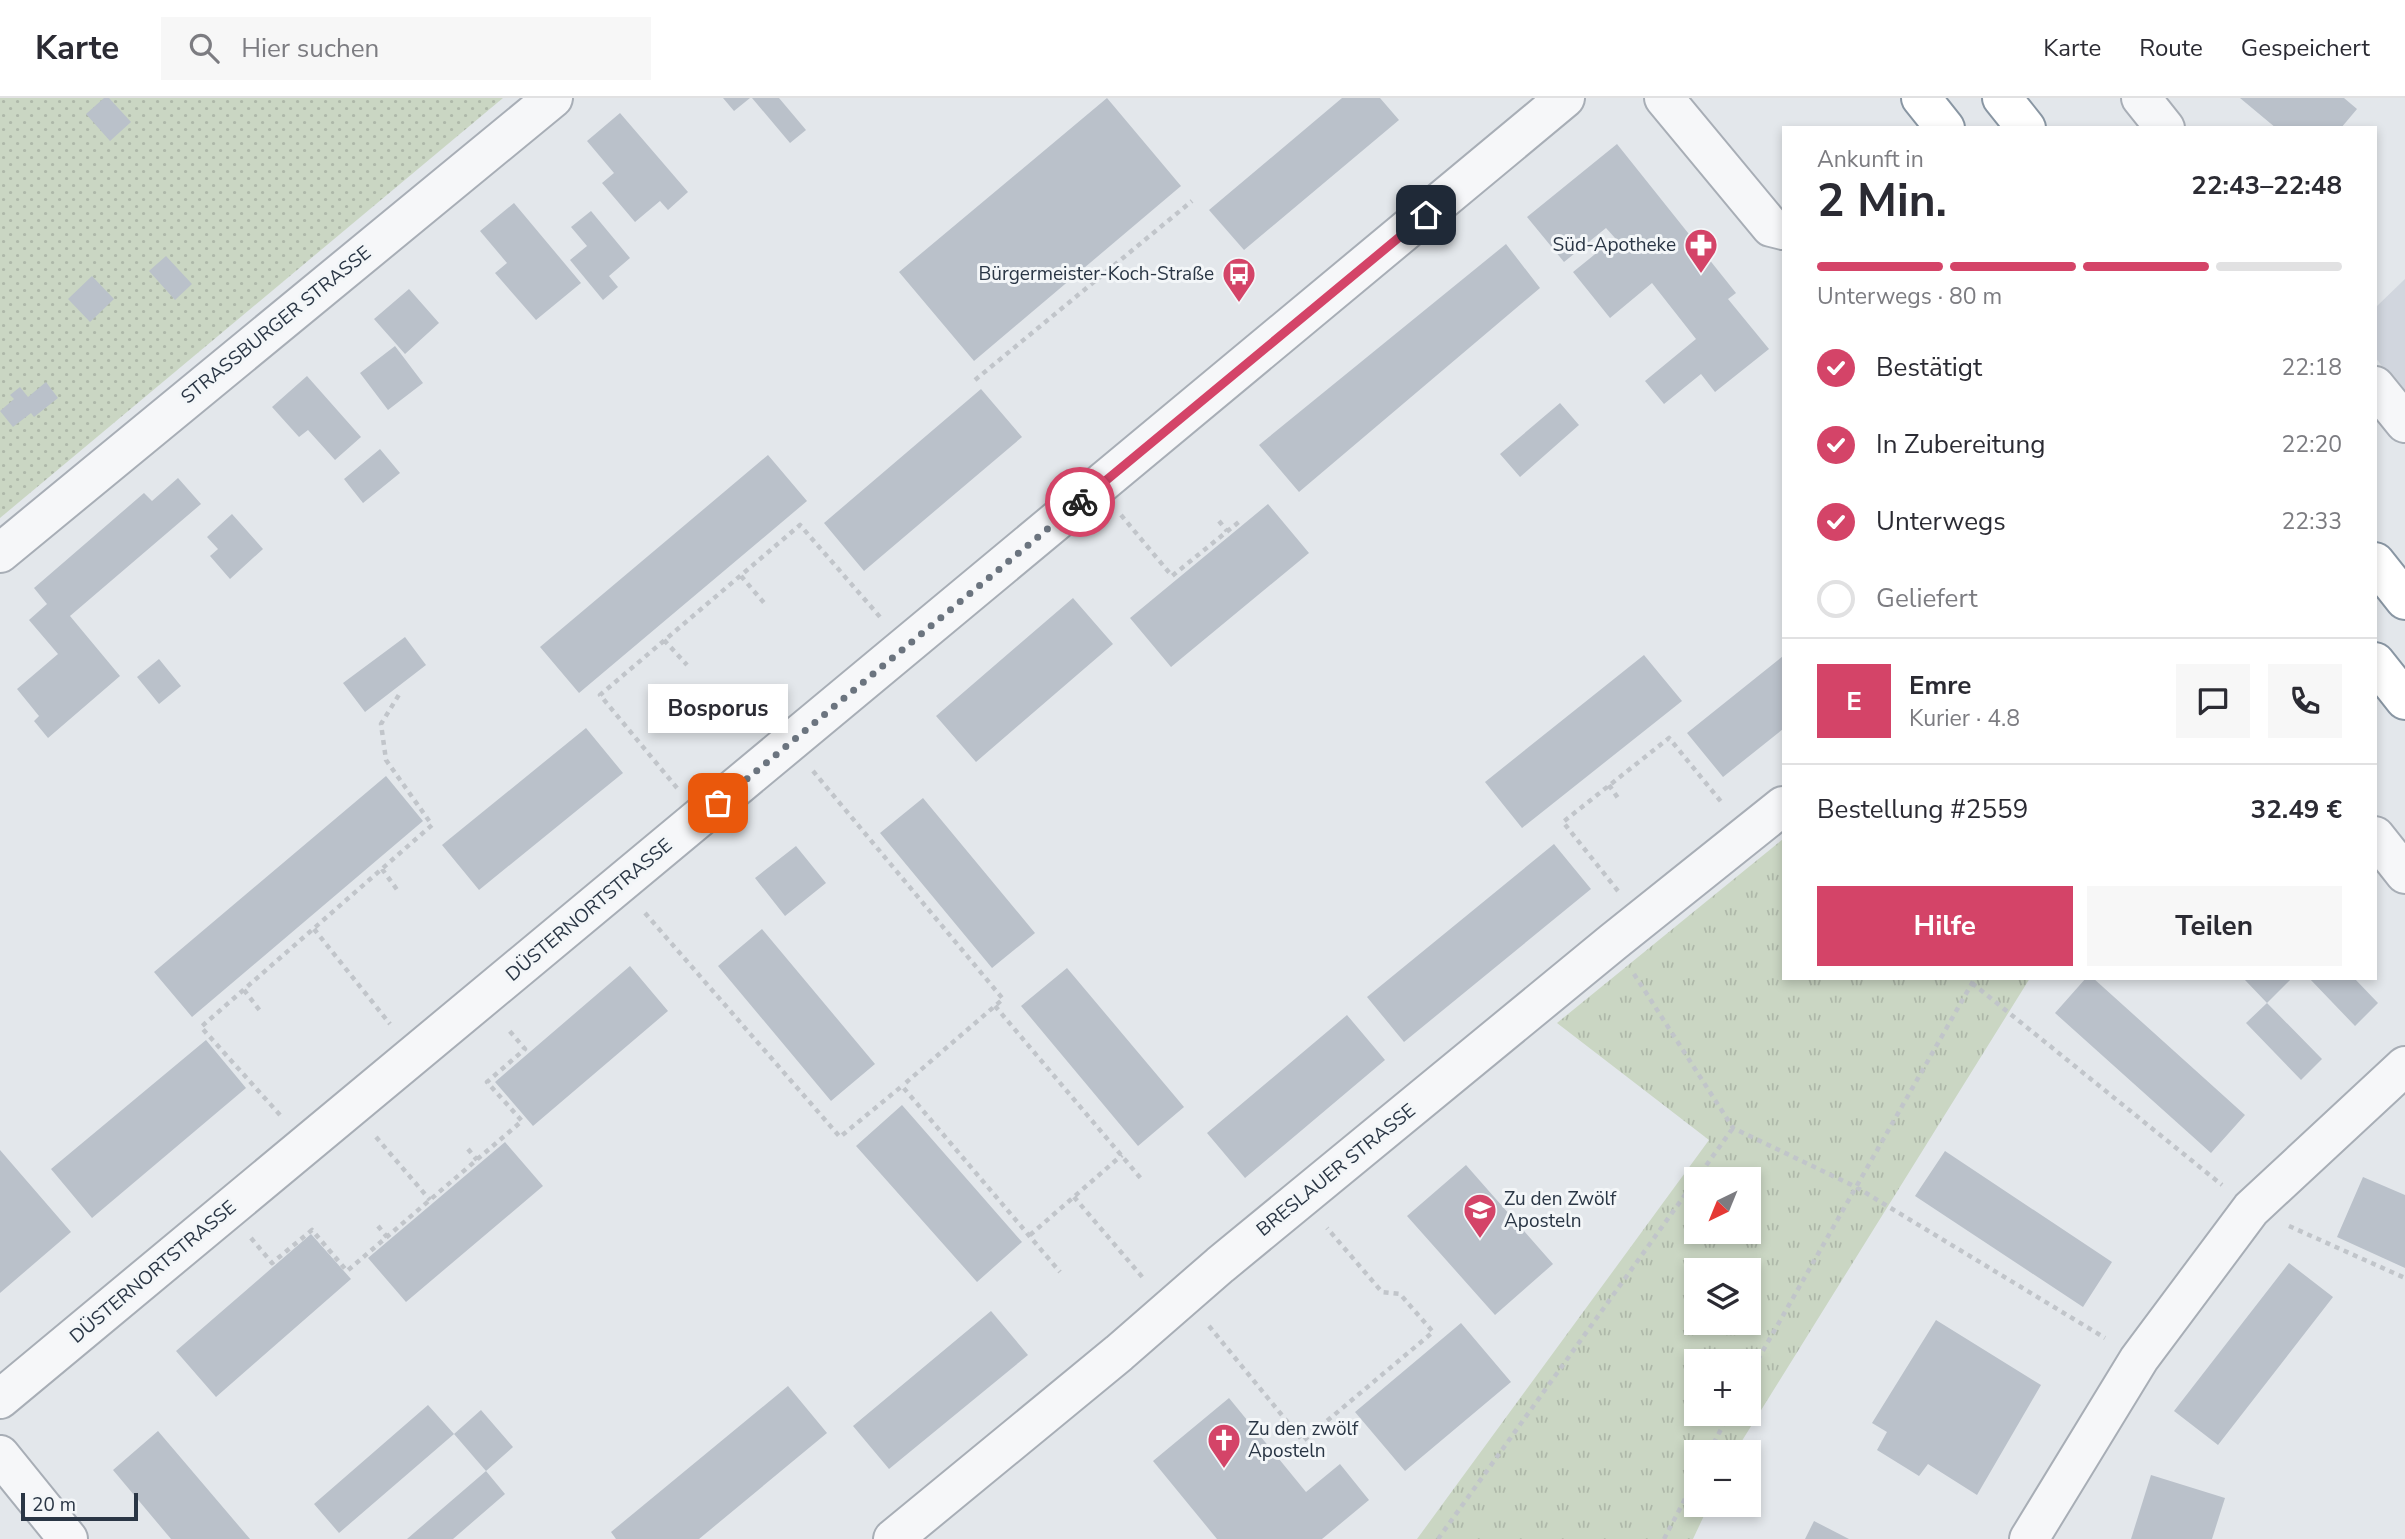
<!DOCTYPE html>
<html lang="de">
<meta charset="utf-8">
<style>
body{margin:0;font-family:"Nunito Sans",sans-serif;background:#f7f7f7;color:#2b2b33;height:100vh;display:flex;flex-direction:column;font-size:26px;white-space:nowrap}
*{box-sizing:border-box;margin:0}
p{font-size:23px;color:#7c7c81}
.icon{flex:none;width:38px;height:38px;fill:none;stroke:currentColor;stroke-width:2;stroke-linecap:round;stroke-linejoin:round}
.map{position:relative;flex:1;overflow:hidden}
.details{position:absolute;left:1782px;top:28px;width:595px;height:854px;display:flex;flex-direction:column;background:#fff;border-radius:0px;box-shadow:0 4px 10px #0003}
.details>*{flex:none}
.needle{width:46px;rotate:223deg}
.tools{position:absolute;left:1684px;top:1069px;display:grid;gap:14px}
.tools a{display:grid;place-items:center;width:77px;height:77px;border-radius:0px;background:#fff;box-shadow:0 4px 10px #0003;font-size:35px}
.scale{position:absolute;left:21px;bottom:18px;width:117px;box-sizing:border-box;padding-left:7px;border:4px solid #2a3645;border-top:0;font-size:19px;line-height:24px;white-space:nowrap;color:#2a3645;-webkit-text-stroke:5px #f3f6f8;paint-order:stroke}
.pin{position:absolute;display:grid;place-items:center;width:60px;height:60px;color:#fff;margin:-30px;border-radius:14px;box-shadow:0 4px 10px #0006}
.courier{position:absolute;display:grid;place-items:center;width:70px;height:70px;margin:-35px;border:5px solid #d44468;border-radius:50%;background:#fff;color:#222;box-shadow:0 2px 9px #0007}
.bubble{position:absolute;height:49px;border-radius:0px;background:#fff;box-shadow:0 4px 10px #0003;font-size:23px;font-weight:700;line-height:49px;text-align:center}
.summary em{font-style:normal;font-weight:700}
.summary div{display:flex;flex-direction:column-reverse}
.summary{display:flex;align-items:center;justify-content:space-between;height:119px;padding:0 35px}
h1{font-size:46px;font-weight:700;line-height:52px}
.bar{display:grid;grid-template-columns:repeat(4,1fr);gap:10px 7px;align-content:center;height:84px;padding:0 35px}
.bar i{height:9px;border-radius:5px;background:#e1e1e2}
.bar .active{background:#d44468}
.bar p{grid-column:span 4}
.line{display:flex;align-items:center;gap:18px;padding:0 35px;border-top:2px solid #e1e1e2}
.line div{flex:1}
.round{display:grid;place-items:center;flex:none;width:74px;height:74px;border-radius:0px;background:#f7f7f7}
ol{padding:0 35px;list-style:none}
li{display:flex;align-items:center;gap:21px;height:77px}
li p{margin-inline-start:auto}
li .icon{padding:7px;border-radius:50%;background:#d44468;color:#fff;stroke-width:4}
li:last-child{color:#7c7c81}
li i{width:38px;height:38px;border:4px solid #e1e1e2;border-radius:50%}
.button{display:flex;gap:14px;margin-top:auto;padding:14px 35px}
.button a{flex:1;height:80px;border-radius:0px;background:#d44468;color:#fff;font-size:28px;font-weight:700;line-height:80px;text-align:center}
.button a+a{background:#f7f7f7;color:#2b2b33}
header{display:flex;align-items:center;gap:42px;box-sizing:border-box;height:98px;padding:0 35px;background:#fff;border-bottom:2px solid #e1e1e2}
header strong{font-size:33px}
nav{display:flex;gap:38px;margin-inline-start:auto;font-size:24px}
.search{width:490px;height:63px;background:#f7f7f7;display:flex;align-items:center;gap:18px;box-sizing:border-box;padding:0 24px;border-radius:0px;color:#7c7c81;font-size:26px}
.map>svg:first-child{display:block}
.built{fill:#d1d6de}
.grass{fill:url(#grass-tufts);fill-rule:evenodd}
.garden{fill:url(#garden-dots)}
.building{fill:#bac1ca}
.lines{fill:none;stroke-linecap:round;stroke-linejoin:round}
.minor-casing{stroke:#a8aeb6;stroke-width:42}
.highway-casing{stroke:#8996a3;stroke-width:42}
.path{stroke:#c1c5ca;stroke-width:4.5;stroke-dasharray:5 5;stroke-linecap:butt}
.minor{stroke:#f6f7f9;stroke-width:38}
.highway{stroke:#fff;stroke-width:38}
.done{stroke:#6b747f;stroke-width:7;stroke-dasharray:0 12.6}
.route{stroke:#d44468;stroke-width:9}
.labels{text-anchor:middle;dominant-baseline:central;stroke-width:6;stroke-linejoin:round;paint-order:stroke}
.poi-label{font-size:19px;fill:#2a3645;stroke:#f3f6f8;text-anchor:end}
.street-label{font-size:19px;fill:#2a3645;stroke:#f3f6f8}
</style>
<header>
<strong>Karte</strong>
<div class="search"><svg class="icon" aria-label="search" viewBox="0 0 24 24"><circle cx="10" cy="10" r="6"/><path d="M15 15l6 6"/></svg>Hier suchen</div>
<nav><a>Karte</a><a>Route</a><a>Gespeichert</a></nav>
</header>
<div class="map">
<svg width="2405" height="1441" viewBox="0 0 2405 1441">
<defs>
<pattern id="grass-tufts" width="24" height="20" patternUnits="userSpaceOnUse" patternTransform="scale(1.75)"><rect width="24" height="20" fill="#cad6c3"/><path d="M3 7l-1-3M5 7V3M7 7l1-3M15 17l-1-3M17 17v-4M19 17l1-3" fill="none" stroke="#aeb8a9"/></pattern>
<pattern id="garden-dots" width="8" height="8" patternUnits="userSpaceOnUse" patternTransform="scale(1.75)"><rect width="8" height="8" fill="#cad6c3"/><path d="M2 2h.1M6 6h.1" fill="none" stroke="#aeb8a9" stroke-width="1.8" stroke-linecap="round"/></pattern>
</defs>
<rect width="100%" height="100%" fill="#e3e7eb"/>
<path class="built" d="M2405,181V298L2375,259V210Z"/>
<path class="grass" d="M1783,741V880H2030L1735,1354H1696V1407H1709L1693,1441H1417L1709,1042L1557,925ZM1696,1082H1748V1134H1696ZM1696,1172H1748V1225H1696ZM1696,1264H1748V1316H1696Z"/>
<path class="garden" d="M0,0H503L0,420Z"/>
<path class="building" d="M104,0H109L131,24L110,43L86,16Z
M723,0H750L734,13Z
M752,0H779L806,32L790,45Z
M1107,0L1181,88L974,263L899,174Z
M1342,0H1380L1399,22L1244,152L1209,112Z
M2240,0H2344L2357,11L2341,30H2276Z
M620,15L688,94L668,112L660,103L635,124L602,85L614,75L587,43Z
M1617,46L1736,195L1728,201L1769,251L1715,294L1701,276L1664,306L1645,283L1696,241L1652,185L1610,220L1573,174L1615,140L1606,130L1564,164L1527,119Z
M514,105L581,185L536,222L495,175L507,165L480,133Z
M591,113L630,160L609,178L618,189L603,202L570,162L587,148L571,129Z
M1506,146L1540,190L1299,394L1259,347Z
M166,158L192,186L175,202L149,173Z
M92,178L114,201L90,224L68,201Z
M409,191L439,225L405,256L374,221Z
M395,248L423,285L388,312L360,275Z
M307,278L361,339L335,362L308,332L299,339L272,309Z
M46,284L58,300L34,319L31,315L13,329L0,313L14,301L10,297L20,289L28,299Z
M981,291L1022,339L864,473L824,425Z
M1560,305L1579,327L1520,379L1500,356Z
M380,351L400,375L363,405L344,381Z
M768,357L807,403L579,595L540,549Z
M178,380L201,406L70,518L120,578L48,640L34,623L39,618L17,591L58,556L29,522L47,506L34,490L144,395L152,403Z
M1268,406L1309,455L1171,569L1130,520Z
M232,416L263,451L230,481L210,458L218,451L207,439Z
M1073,500L1113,546L976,664L936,618Z
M405,539L426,567L365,614L343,585Z
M1644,557L1682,603L1522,730L1485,684Z
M1783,558V631L1723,679L1687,635Z
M159,561L181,588L159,606L137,579Z
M586,630L623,675L479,792L442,747Z
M386,678L423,723L192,919L154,874Z
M923,700L1035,835L992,870L880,735Z
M1554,746L1591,791L1404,944L1367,899Z
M796,748L826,785L785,818L755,780Z
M762,831L875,966L831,1003L718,868Z
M630,868L668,913L533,1028L495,984Z
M1067,870L1184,1009L1138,1048L1021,908Z
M2086,880H2093L2245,1017L2211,1055L2055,915Z
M2247,880H2292L2267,905L2245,882Z
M2309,880H2354L2378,905L2355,928Z
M2267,905L2322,961L2301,982L2246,925Z
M1347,917L1385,962L1245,1080L1207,1035Z
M206,942L246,990L92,1120L51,1071Z
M902,1007L1022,1144L977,1184L856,1048Z
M505,1044L543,1088L406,1204L368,1160Z
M0,1052L71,1134L0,1195Z
M1945,1053L2112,1164L2083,1209L1915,1098Z
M1466,1067L1553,1166L1495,1217L1407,1118Z
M2363,1079L2405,1097V1170L2337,1139Z
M311,1136L351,1181L216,1299L176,1253Z
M2289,1165L2333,1199L2218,1347L2174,1313Z
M991,1213L1028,1257L889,1371L853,1328Z
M1936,1222L2041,1287L1977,1397L1928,1366L1919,1378L1877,1352L1887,1334L1872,1325Z
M1461,1225L1511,1284L1405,1373L1355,1314Z
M788,1288L827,1335L699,1441H616L611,1434Z
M1229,1300L1306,1394L1340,1366L1369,1402L1322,1441H1217L1153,1363Z
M428,1307L454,1336L339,1435L314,1406Z
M481,1312L513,1349L486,1373L454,1336Z
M158,1333L250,1441H171L113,1372Z
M486,1373L505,1396L453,1441H407Z
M2151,1377L2225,1400L2212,1441H2131Z
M1814,1423L1849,1441H1805Z"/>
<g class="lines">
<defs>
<path id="minor" d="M1664,0L1771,129L1783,132
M2141,0L2165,30
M2375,288L2405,325
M0,455L553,0
M2375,738L2405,776
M0,1301L1565,0
M0,1357L68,1441
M893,1441L1119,1255L1220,1167L1613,844L1783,708
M2029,1441L2139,1261L2251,1111L2405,968"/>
<path id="highway" d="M1921,0L1945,30
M2002,0L2026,30
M2375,464L2405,502
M2375,564L2405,602"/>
</defs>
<use href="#minor" class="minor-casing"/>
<use href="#highway" class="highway-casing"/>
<path class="path" d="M975,282L1192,103
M1121,417L1172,478L1240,423
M1219,423L1227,433
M741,478L765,506
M664,542L687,567
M813,673L1003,901L902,988
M1609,687L1620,703
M677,690L600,597L800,427L880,519
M382,771L398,793
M1618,793L1563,724L1669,640L1723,706
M645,815L840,1039L902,988L1060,1174
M314,831L390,926
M1634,876L1733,1030L1856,1089L2105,1240
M1972,885L2222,1087
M244,892L261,914
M995,908L1143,1083
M280,1017L201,929L432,727L386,662L381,626L400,595
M376,1039L430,1102
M468,1051L477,1062
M1074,1099L1144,1181
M378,1128L387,1139
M2289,1128L2405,1180
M1030,1137L1122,1057
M251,1140L272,1165L312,1132L347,1173L522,1023L487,984L525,951L507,930
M1209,1228L1303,1343L1433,1234L1400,1196L1382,1194L1327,1130
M1748,1279L1975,880
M1709,1354L1729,1316
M1438,1441L1733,1030
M1664,1441L1696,1380"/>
<use href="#minor" class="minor"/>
<use href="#highway" class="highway"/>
</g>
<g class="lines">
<path class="done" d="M718,705L1080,404"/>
<path class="route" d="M1080,404L1426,117"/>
</g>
<defs>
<symbol id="pharmacy-pin" viewBox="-11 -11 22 30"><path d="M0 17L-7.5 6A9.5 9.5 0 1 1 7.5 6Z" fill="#d44468" stroke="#f3f6f8"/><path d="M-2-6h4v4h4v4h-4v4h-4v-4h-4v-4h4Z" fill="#fff"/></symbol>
<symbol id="bus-pin" viewBox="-11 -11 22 30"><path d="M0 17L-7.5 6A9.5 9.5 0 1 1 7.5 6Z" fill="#d44468" stroke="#f3f6f8"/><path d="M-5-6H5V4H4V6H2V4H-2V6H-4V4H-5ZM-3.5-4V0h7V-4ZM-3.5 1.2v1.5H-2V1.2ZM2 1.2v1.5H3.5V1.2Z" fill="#fff"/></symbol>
<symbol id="school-pin" viewBox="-11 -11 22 30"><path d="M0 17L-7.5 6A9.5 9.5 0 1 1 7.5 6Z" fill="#d44468" stroke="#f3f6f8"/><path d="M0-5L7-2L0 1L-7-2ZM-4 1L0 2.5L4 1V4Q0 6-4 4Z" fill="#fff"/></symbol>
<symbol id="church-pin" viewBox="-11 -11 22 30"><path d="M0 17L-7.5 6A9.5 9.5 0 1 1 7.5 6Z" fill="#d44468" stroke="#f3f6f8"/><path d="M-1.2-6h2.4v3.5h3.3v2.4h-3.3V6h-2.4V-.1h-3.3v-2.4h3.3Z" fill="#fff"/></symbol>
</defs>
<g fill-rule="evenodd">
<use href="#pharmacy-pin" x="1682" y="128" width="38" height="52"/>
<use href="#bus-pin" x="1220" y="157" width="38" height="52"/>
<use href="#school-pin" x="1461" y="1093" width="38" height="52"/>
<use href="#church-pin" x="1205" y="1323" width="38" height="52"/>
</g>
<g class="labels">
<g class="poi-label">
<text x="1676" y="147">Süd-Apotheke</text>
<text x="1214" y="176">Bürgermeister-Koch-Straße</text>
<text x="1504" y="1101" text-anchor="start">Zu den Zwölf<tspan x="1504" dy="22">Aposteln</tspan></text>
<text x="1248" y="1331" text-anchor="start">Zu den zwölf<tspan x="1248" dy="22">Aposteln</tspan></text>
</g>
<g class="street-label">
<text transform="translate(276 227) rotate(-39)">STRASSBURGER STRASSE</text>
<text transform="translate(589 812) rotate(-40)">DÜSTERNORTSTRASSE</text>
<text transform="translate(1336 1072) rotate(-39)">BRESLAUER STRASSE</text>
<text transform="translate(153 1174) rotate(-40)">DÜSTERNORTSTRASSE</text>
</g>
</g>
</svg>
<div class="tools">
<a><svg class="needle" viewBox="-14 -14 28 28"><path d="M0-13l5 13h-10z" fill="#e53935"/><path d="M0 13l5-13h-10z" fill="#7c7c81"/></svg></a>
<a><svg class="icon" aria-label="layers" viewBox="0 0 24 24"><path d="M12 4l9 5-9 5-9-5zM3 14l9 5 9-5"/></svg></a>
<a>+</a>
<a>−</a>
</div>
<div class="scale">20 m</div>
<div class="pin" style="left:718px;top:705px;background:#ea580c"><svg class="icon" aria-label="bag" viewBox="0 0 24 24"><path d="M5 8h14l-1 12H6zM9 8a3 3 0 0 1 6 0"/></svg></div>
<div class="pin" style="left:1426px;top:117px;background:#1f2937"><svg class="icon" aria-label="home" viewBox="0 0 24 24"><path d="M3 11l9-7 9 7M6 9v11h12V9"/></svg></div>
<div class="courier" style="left:1080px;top:404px"><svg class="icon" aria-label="bike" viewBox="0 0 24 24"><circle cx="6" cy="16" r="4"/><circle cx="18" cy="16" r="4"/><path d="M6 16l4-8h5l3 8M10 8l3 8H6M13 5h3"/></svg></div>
<div class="bubble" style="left:648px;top:586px;width:140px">Bosporus</div>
<section class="details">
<div class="summary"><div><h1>2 Min.</h1><p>Ankunft in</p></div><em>22:43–22:48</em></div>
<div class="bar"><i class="active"></i><i class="active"></i><i class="active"></i><i></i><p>Unterwegs · 80 m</p></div>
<ol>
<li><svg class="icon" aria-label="check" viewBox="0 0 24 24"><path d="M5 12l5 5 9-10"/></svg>Bestätigt<p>22:18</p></li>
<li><svg class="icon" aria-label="check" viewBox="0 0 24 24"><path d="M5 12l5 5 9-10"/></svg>In Zubereitung<p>22:20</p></li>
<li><svg class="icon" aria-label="check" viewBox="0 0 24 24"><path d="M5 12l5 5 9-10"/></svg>Unterwegs<p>22:33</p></li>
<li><i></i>Geliefert</li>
</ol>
<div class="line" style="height:126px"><b class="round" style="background:#d44468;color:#fff">E</b><div><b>Emre</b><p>Kurier · 4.8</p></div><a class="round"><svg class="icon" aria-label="chat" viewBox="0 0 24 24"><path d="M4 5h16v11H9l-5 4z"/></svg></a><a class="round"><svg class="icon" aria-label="phone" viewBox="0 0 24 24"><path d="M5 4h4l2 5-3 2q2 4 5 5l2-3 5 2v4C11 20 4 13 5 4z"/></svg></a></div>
<div class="line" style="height:91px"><div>Bestellung #2559</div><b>32.49 €</b></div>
<div class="button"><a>Hilfe</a><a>Teilen</a></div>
</section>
</div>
